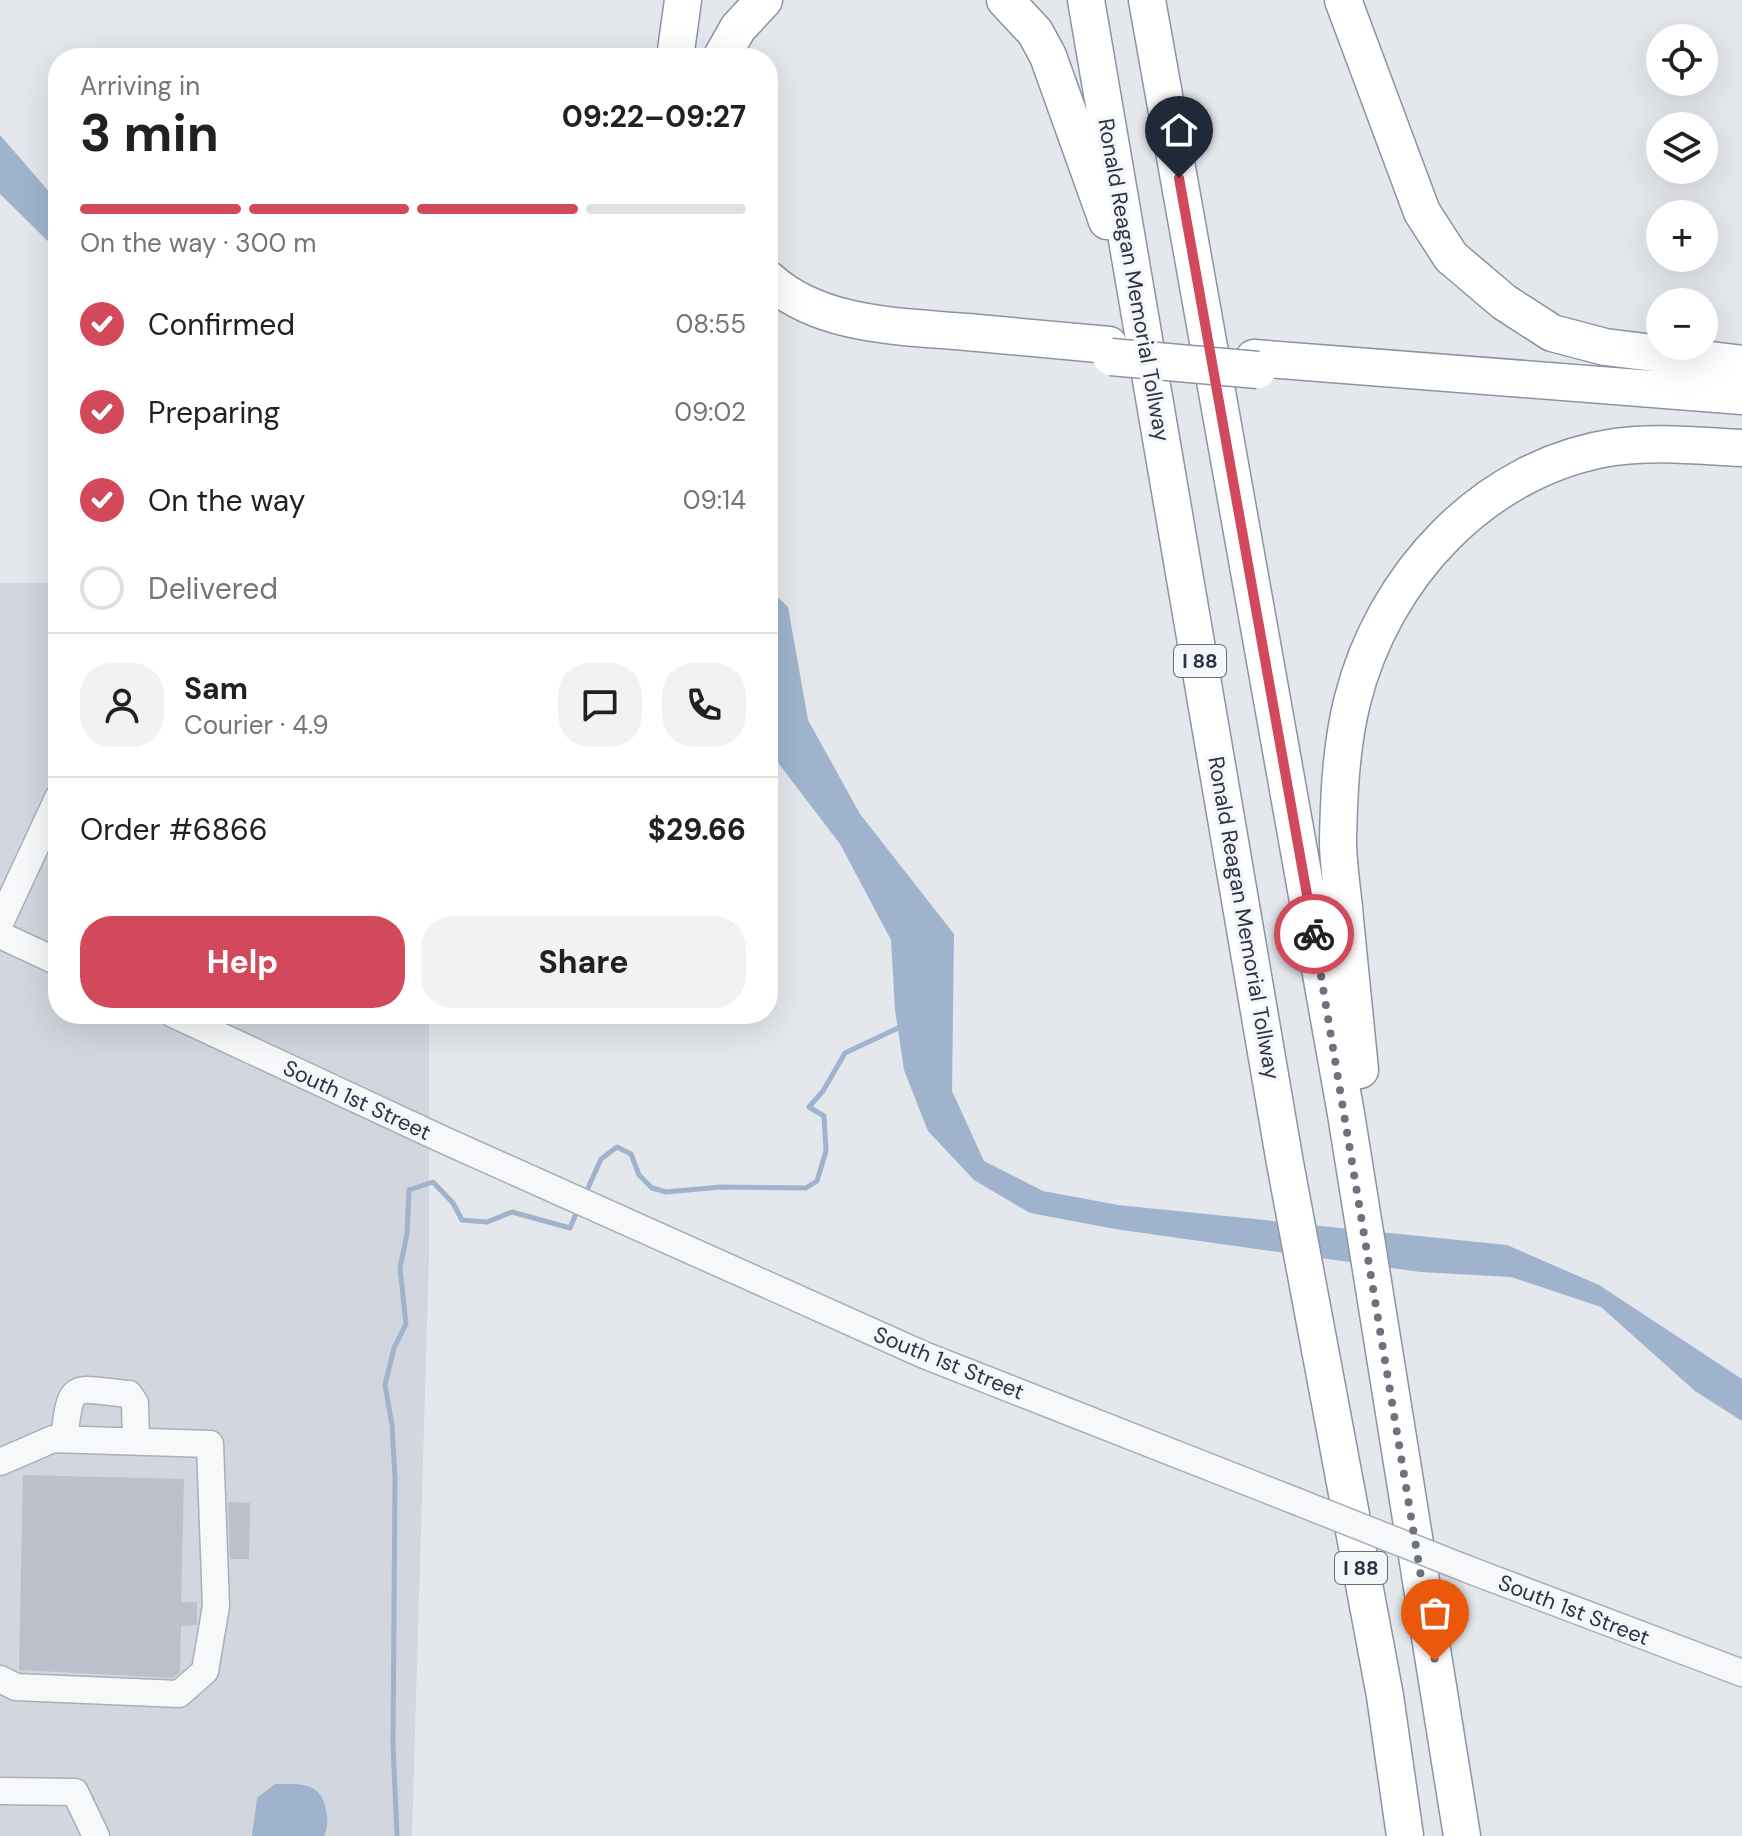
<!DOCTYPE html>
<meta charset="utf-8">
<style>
body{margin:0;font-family:"DM Sans",sans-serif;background:#f2f2f2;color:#202124;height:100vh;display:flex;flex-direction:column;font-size:30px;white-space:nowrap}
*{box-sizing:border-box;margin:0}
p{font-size:26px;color:#757577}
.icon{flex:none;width:44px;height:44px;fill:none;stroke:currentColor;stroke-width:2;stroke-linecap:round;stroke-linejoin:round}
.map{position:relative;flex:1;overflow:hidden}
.panel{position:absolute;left:48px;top:48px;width:730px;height:976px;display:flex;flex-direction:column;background:#fff;border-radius:32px;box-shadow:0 8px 32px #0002}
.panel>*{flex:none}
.buttons{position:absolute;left:1646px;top:24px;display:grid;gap:16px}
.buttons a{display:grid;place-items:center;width:72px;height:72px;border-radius:50%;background:#fff;box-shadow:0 8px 32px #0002;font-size:40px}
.pin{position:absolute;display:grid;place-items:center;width:68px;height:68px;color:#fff;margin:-82px -34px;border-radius:50% 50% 50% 0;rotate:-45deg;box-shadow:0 0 8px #0007}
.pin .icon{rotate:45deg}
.courier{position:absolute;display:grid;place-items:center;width:80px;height:80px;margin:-40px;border:6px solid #d1495b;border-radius:50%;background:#fff;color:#222;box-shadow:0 2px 10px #0007}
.headline em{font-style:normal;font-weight:700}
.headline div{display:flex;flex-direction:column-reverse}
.headline{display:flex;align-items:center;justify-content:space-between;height:136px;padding:0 32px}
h1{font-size:52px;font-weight:700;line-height:60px}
.bar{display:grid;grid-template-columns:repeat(4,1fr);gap:12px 8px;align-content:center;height:96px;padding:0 32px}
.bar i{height:10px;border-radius:6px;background:#e0e0e0}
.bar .selected{background:#d1495b}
.bar p{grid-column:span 4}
.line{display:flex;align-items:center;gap:20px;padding:0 32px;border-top:2px solid #e0e0e0}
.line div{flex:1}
.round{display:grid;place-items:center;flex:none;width:84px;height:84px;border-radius:32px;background:#f2f2f2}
ol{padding:0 32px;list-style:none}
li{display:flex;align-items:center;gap:24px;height:88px}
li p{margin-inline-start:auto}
li .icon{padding:8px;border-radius:50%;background:#d1495b;color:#fff;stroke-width:4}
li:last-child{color:#757577}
li i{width:44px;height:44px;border:4px solid #e0e0e0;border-radius:50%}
.primary-button{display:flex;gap:16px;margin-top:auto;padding:16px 32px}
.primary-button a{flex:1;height:92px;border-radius:32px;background:#d1495b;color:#fff;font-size:32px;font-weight:700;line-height:92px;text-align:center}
.primary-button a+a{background:#f2f2f2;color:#202124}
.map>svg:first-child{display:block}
.built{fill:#d2d6de}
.water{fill:#9fb4cc}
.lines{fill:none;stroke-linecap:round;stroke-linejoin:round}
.stream{stroke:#9fb4cc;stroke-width:5}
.building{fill:#bbc0ca}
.minor-casing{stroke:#a9aeb7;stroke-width:29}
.highway-casing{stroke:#8b94a3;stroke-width:39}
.minor{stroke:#f7f8fa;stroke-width:26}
.highway{stroke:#fff;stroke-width:36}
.minor-bridge-casing{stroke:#a9aeb7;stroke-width:29;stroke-linecap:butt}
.highway-bridge-casing{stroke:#8b94a3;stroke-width:39;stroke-linecap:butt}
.minor-bridge{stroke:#f7f8fa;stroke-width:26}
.highway-bridge{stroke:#fff;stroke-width:36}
.done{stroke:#6c737f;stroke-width:8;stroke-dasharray:0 14.4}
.route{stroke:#d1495b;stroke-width:10}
.labels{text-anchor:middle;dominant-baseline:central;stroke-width:7;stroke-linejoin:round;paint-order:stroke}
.shield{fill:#f4f6f9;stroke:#676e7b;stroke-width:2}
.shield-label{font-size:20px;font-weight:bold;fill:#2b3445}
.street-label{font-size:22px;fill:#2b3445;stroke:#f4f6f9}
</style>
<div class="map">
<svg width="1742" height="1836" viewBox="0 0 1742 1836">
<rect width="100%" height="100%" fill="#e4e7ec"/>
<path class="built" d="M0,583H58V1014H429V1256L412,1836H0Z"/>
<path class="water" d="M0,135L58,202V251L0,194Z
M768,588L788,607L808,720L860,814L954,934L952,1091L984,1161L1043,1191L1118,1205L1507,1245L1599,1285L1742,1379V1421L1695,1391L1601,1307L1511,1277L1420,1272L1115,1229L1030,1213L974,1180L928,1131L904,1070L895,1010L891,940L840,844L779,764L770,740Z
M275,1784C300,1784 321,1781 326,1810C328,1820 328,1827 324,1836H252L257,1798Z"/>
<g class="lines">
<path class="stream" d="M588,1188L601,1159L617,1147L631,1154L639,1175L652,1188L666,1192L721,1187L806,1188L817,1181L826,1151L824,1116L809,1107L823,1091L845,1053L898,1028
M397,1836L393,1745L395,1478L392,1425L385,1385L394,1348L406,1324L400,1268L407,1234L409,1190L433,1182L453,1203L462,1220L487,1222L512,1212L570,1228L575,1216"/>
</g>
<path class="building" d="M23,1475L184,1479L181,1602H197V1625L181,1626L180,1672L173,1678L19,1670Z
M228,1502L250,1503L249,1559H230Z"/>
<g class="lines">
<defs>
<path id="minor" d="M0,923L58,798
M0,935L58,962
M173,1014L446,1141L924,1355L1293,1500
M64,1439C71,1378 72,1389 129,1394L135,1403L136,1441
M0,1462L53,1439L210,1444L216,1606L205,1671L179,1694L16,1687L0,1679
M1467,1569L1742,1673
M0,1791L75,1792L96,1836"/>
<path id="highway" d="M1005,0L1035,32L1048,56L1107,221
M1086,0L1285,1163L1385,1696L1405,1836
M1147,0L1346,1114L1462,1836
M1343,0L1422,212L1451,257L1504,302L1552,333L1605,347L1742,364
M675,58L683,0
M721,58L738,28L764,0
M768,279C821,327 900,326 967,332C1015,336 1062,341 1109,345
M1254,358L1742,396
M1360,1070C1355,1019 1350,969 1345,919C1343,893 1338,866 1338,840C1339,794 1341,747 1352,702C1383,576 1485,466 1615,447C1656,441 1700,446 1742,448"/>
</defs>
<use href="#minor" class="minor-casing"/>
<use href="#highway" class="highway-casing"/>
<use href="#minor" class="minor"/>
<use href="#highway" class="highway"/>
<defs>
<path id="minor-bridge" d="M1293,1500L1467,1569"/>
<path id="highway-bridge" d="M1111,357L1258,370"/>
</defs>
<use href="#minor-bridge" class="minor-bridge-casing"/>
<use href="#highway-bridge" class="highway-bridge-casing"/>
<use href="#minor-bridge" class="minor-bridge"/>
<use href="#highway-bridge" class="highway-bridge"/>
</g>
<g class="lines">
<path class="done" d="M1314,934L1435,1661"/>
<path class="route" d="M1179,178L1314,934"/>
</g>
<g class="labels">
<g class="shield">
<rect x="1174" y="645" width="52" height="32" rx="6"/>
<rect x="1335" y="1552" width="52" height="32" rx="6"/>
</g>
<g class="shield-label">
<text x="1200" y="661">I 88</text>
<text x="1361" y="1568">I 88</text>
</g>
<g class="street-label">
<text transform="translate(1134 280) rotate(80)">Ronald Reagan Memorial Tollway</text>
<text transform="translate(1244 918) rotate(80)">Ronald Reagan Memorial Tollway</text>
<text transform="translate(357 1100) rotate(25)">South 1st Street</text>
<text transform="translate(949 1363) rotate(22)">South 1st Street</text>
<text transform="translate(1574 1610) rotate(21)">South 1st Street</text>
</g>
</g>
</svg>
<div class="buttons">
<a><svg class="icon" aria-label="locate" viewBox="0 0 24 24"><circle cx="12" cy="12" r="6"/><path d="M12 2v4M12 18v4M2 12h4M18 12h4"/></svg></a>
<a><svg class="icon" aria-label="layers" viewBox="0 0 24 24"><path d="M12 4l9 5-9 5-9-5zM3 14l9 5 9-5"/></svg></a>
<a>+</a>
<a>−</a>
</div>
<div class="pin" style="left:1435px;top:1661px;background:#ea580c"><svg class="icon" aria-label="bag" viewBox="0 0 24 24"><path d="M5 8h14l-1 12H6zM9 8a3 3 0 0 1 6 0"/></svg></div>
<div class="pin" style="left:1179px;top:178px;background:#1f2937"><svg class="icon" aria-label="home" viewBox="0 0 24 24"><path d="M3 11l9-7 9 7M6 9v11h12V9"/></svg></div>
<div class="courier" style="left:1314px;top:934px"><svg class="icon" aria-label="bike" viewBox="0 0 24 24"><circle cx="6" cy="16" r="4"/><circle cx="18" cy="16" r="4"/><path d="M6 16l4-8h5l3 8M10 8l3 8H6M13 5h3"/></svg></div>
<section class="panel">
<div class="headline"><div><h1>3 min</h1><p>Arriving in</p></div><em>09:22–09:27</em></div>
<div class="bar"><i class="selected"></i><i class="selected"></i><i class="selected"></i><i></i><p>On the way · 300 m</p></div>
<ol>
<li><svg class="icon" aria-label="check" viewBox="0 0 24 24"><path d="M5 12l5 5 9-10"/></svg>Confirmed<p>08:55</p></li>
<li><svg class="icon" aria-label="check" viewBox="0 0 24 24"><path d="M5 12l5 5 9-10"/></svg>Preparing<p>09:02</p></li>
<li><svg class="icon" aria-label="check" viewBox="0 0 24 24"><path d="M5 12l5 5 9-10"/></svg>On the way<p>09:14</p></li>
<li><i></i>Delivered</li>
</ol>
<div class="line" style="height:144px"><a class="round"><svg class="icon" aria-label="person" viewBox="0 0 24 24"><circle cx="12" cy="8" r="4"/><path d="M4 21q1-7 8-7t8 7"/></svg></a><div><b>Sam</b><p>Courier · 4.9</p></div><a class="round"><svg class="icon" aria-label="chat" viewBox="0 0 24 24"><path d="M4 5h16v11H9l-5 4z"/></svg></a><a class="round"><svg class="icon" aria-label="phone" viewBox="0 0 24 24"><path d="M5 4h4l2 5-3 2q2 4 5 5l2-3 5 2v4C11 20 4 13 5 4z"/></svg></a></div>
<div class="line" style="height:104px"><div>Order #6866</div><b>$29.66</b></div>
<div class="primary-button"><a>Help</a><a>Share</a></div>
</section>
</div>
